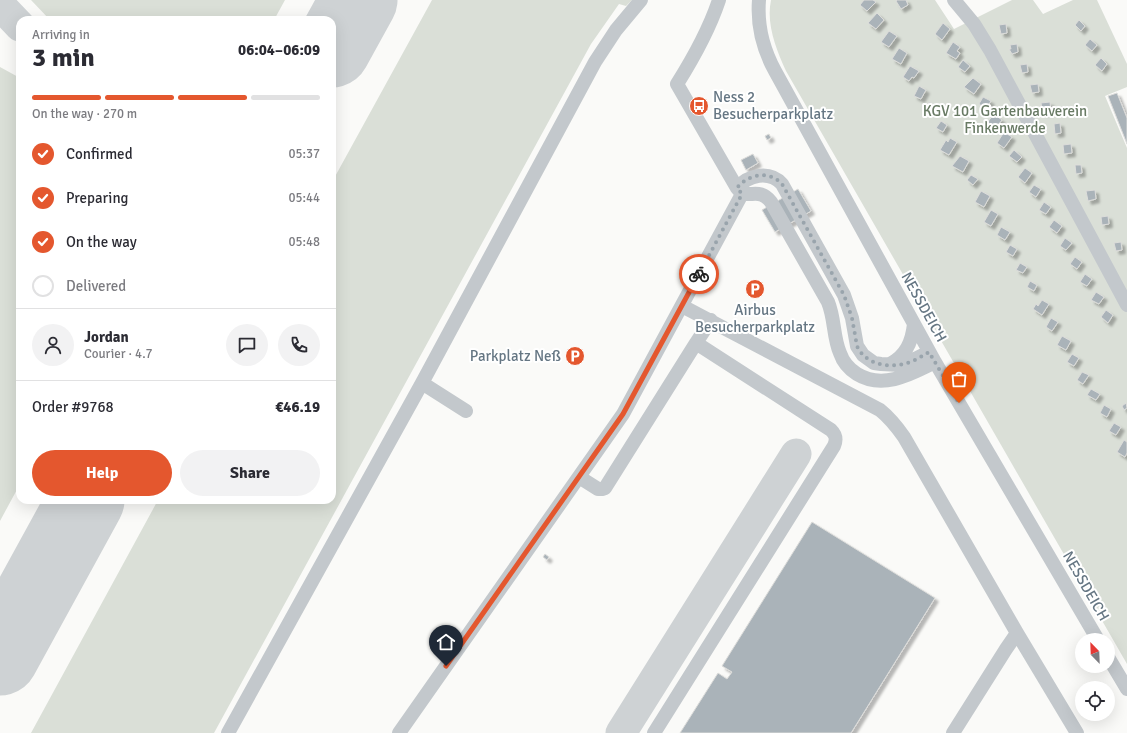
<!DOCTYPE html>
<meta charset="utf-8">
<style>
body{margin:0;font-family:Signika,sans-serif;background:#f2f2f3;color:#2b2b33;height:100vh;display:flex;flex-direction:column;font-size:15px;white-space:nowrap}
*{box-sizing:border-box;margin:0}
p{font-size:13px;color:#7c7c81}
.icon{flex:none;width:22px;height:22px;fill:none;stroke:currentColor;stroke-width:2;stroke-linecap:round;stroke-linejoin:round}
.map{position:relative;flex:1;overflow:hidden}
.sheet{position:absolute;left:16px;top:16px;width:320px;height:488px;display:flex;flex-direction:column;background:#fff;border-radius:12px;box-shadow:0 4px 16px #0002}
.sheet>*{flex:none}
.needle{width:26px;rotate:337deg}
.fabs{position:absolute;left:1075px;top:633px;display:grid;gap:8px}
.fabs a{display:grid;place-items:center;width:40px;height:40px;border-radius:50%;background:#fff;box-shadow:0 4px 16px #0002;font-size:20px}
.pin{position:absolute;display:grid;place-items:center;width:34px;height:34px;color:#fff;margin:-41px -17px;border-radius:50% 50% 50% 0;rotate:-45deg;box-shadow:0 0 4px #0007}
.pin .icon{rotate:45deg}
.courier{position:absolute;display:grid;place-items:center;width:40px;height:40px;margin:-20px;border:3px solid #e4572e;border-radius:50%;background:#fff;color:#222;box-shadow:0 1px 5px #0007}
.head em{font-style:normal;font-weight:800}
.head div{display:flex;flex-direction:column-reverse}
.head{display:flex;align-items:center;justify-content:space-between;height:68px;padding:0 16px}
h1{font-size:26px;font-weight:800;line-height:30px}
.bar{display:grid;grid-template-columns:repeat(4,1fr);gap:6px 4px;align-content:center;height:48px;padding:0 16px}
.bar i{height:5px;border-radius:3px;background:#e1e1e2}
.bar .selected{background:#e4572e}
.bar p{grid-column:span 4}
.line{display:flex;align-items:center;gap:10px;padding:0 16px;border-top:1px solid #e1e1e2}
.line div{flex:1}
.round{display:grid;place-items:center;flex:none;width:42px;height:42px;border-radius:21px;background:#f2f2f3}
ol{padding:0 16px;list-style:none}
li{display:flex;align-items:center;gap:12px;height:44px}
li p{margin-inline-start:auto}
li .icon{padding:4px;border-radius:50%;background:#e4572e;color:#fff;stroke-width:4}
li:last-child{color:#7c7c81}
li i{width:22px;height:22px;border:2px solid #e1e1e2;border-radius:50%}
.primary-button{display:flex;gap:8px;margin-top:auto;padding:8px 16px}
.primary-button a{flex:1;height:46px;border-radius:24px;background:#e4572e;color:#fff;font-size:16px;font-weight:800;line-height:46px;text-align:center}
.primary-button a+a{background:#f2f2f3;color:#2b2b33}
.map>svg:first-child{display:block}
.green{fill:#dadfd7}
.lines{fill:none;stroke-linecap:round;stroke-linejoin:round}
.taxiway{stroke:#ced2d4;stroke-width:31}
.runway{stroke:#ced2d4;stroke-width:77}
.building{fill:#aab3b9;stroke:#dcdcda;filter:url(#shadow)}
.minor{stroke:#c3c8cc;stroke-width:14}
.done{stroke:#99a4ac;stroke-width:4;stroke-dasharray:0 7.2}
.route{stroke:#e4572e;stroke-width:5}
.labels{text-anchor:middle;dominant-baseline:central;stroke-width:4;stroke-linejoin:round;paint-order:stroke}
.poi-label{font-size:15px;fill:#657683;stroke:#fff;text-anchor:start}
.park-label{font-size:15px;fill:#687a64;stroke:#fff}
.street-label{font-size:15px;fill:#657683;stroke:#fff}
</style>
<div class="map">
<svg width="1127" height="733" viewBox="0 0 1127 733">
<defs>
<filter id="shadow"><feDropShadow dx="3.5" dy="3.5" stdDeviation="1" flood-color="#0004"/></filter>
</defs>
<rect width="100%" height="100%" fill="#fafaf8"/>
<path class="green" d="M31,0H285L274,20H50Z
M432,0H632L626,6L619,4L591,44L214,733H31L158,500H332V182Z
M771,0H935L954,29L1012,0H1033L1043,14L1073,0H1097L1127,64V87L1105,96L1127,148V664L786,71C776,49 766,24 771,0Z
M0,67L20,78V484L0,521Z"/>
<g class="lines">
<path class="taxiway" d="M0,5L20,26
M621,733L796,454"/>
<path class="runway" d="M332,49L359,0
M0,657L86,500"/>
</g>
<path class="building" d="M864,0H873L876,2L867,11L860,5Z
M897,0H906L908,5L901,9L896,1Z
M877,13L884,20L876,29L868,23Z
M1079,20L1085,26L1081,31L1075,25Z
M943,23L950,29L942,40L935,34Z
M1006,24L1007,33L1001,34L999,25Z
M889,31L897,36L889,47L881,42Z
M1090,39L1097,45L1092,51L1085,45Z
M953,42L960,47L957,51L960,53L956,59L946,53Z
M1017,44L1018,52L1012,54L1009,49H1011L1010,45Z
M899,48L907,53L901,64L892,59Z
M1101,58L1107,64L1102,71L1095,65Z
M963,60L970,66L965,72L958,67Z
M1027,64L1028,72L1022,73L1020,65Z
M910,66L919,71L914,78L912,77L909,81L903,77Z
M973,78L981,84L974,94L964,87Z
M1038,84L1039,92L1032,93L1030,85Z
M919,86L926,90L921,99L914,96Z
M1117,93L1127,118V144L1108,96Z
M983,97L991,101L986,109L979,104Z
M929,102L936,106L933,113L926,109Z
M1050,102L1051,112L1043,113L1041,103Z
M994,114L1002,120L994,130L986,124Z
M941,121L947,125L943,132L936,128Z
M1060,123L1061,133L1055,134L1054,124Z
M1004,132L1012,137L1004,148L997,143Z
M769,134L771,138L767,140L765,136Z
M950,138L957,142L949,155L940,150L946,140L948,142Z
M1071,144L1072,153L1064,154L1063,145Z
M1014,150L1022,157L1017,162L1009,156Z
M753,154L758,163L746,170L741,160Z
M960,156L969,161L963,172L952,166Z
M1075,165H1081L1082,173L1076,174Z
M1025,168L1032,173L1025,183L1018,177Z
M971,175L978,179L973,185L967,180Z
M1034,185L1041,189L1036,197L1029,192Z
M798,189L811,211L775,232L762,210Z
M1095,190L1096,199L1088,201L1086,191Z
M981,191L990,196L984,207L975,202Z
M1044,202L1051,207L1046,214L1039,210Z
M991,210L998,214L991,226L984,222Z
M1108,216L1109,224L1102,225L1101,217Z
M1054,220L1062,226L1057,233L1049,227Z
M1001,227L1010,232L1005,240L997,235Z
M1065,238L1072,243L1066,250L1060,246Z
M1121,242L1122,250L1116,251L1114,243Z
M1010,245L1017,249L1013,256L1006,252Z
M1075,257L1082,262L1077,269L1070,264Z
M1020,263L1027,267L1023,273L1016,270Z
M1085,274L1092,279L1087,286L1080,282Z
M1030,281L1037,285L1034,291L1027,287Z
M1096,292L1104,297L1099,304L1091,300Z
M1042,300L1049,304L1042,315L1033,309L1036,304L1038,306Z
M1106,310L1113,315L1108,323L1101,317Z
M1051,318L1058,322L1052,331L1046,327Z
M1062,336L1071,341L1066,350L1057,345Z
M1072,354L1079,358L1074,366L1067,362Z
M1082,372L1089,375L1083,384L1077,380Z
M1091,389L1100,394L1096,400L1087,395Z
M1126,403L1127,408L1124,410L1122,406Z
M1104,405L1111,409L1107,417L1100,413Z
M1114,423L1121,427L1116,435L1109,431Z
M1124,440L1127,442V453L1125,457L1117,452Z
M812,522L935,598L851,733H680L718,673L727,679L732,672L722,666Z
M545,554L549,557L547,560L543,557Z"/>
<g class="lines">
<path class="minor" d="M719,0C709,30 694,57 677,84L737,188C747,202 758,185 771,202L828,302C835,319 833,337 840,353C843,362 849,369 857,374C883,390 911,374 935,362
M759,0C757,25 763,49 775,71L935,362L1098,640
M954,0L974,24L990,50L1127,305
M737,188C748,175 769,170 782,184L844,295L852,318L857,346L863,355L874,363L881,364L900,365L907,363L929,352
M682,306L880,410C890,418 897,427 904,437L1017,633L1077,733
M696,343L711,320
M890,364C906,356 912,342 914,324
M422,383L466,411
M579,477L598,489H602L605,488L696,343L831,430C836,435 837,439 834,446L654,733
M1108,657L1127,689
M228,733L422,383L595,62L616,30L641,0
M399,733L623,414L742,194
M953,733L1006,649L1017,633"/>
</g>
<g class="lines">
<path class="done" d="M699,274L742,194L737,188C748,174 769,170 782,184L844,295L852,318L857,346C865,364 888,369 907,363C915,361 922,356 929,352L959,403"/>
<path class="route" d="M446,666L623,414L699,274"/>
</g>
<defs>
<symbol id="bus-disc" viewBox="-11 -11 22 22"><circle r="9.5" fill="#e4572e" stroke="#fff"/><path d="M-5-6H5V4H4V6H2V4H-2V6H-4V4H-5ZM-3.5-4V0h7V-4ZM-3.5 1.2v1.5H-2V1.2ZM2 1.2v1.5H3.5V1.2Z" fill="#fff"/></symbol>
<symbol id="parking-disc" viewBox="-11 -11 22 22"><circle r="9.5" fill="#e4572e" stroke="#fff"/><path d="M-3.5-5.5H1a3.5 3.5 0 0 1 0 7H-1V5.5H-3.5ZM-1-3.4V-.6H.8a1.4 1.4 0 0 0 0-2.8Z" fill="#fff"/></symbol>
</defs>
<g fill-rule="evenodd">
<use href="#bus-disc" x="688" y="95" width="22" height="22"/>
<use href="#parking-disc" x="744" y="278" width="22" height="22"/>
<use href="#parking-disc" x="564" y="345" width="22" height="22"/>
</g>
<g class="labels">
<g class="poi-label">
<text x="713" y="97">Ness 2<tspan x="713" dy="17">Besucherparkplatz</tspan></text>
<text x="755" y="310" text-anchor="middle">Airbus<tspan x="755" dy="17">Besucherparkplatz</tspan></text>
<text x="561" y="356" text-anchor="end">Parkplatz Neß</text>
</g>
<g class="park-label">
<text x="1005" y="111">KGV 101 Gartenbauverein<tspan x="1005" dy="17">Finkenwerde</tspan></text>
</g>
<g class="street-label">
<text transform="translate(924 307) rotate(61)">NESSDEICH</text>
<text transform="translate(1086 586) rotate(60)">NESSDEICH</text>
</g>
</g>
</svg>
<div class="fabs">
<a><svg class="needle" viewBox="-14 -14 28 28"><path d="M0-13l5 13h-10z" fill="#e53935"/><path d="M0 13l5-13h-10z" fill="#7c7c81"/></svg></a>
<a><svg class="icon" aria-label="locate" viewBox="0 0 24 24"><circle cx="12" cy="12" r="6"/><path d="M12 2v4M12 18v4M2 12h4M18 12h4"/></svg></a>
</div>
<div class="pin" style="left:959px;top:403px;background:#ea580c"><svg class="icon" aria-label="bag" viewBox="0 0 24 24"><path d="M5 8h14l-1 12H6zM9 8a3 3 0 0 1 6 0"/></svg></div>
<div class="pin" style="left:446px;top:666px;background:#1f2937"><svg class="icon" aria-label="home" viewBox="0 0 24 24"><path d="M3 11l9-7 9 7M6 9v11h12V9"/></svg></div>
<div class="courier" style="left:699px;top:274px"><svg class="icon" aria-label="bike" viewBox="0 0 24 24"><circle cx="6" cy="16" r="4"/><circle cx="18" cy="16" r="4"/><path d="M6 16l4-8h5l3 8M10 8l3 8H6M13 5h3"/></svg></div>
<section class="sheet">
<div class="head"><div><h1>3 min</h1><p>Arriving in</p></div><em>06:04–06:09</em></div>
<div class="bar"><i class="selected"></i><i class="selected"></i><i class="selected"></i><i></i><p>On the way · 270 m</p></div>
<ol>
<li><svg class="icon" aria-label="check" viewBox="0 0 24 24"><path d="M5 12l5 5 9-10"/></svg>Confirmed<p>05:37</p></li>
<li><svg class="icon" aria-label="check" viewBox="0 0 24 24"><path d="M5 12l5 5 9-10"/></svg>Preparing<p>05:44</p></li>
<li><svg class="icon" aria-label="check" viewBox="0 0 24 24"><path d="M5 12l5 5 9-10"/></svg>On the way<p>05:48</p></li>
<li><i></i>Delivered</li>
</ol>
<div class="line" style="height:72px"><a class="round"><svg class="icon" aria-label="person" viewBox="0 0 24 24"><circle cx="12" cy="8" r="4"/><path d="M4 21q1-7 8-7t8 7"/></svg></a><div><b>Jordan</b><p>Courier · 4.7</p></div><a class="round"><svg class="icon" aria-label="chat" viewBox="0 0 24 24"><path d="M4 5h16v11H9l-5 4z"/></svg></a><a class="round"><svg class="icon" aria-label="phone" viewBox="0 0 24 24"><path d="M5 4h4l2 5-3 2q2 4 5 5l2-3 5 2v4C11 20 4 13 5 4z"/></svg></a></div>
<div class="line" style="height:52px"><div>Order #9768</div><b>€46.19</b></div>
<div class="primary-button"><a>Help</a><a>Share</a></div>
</section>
</div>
